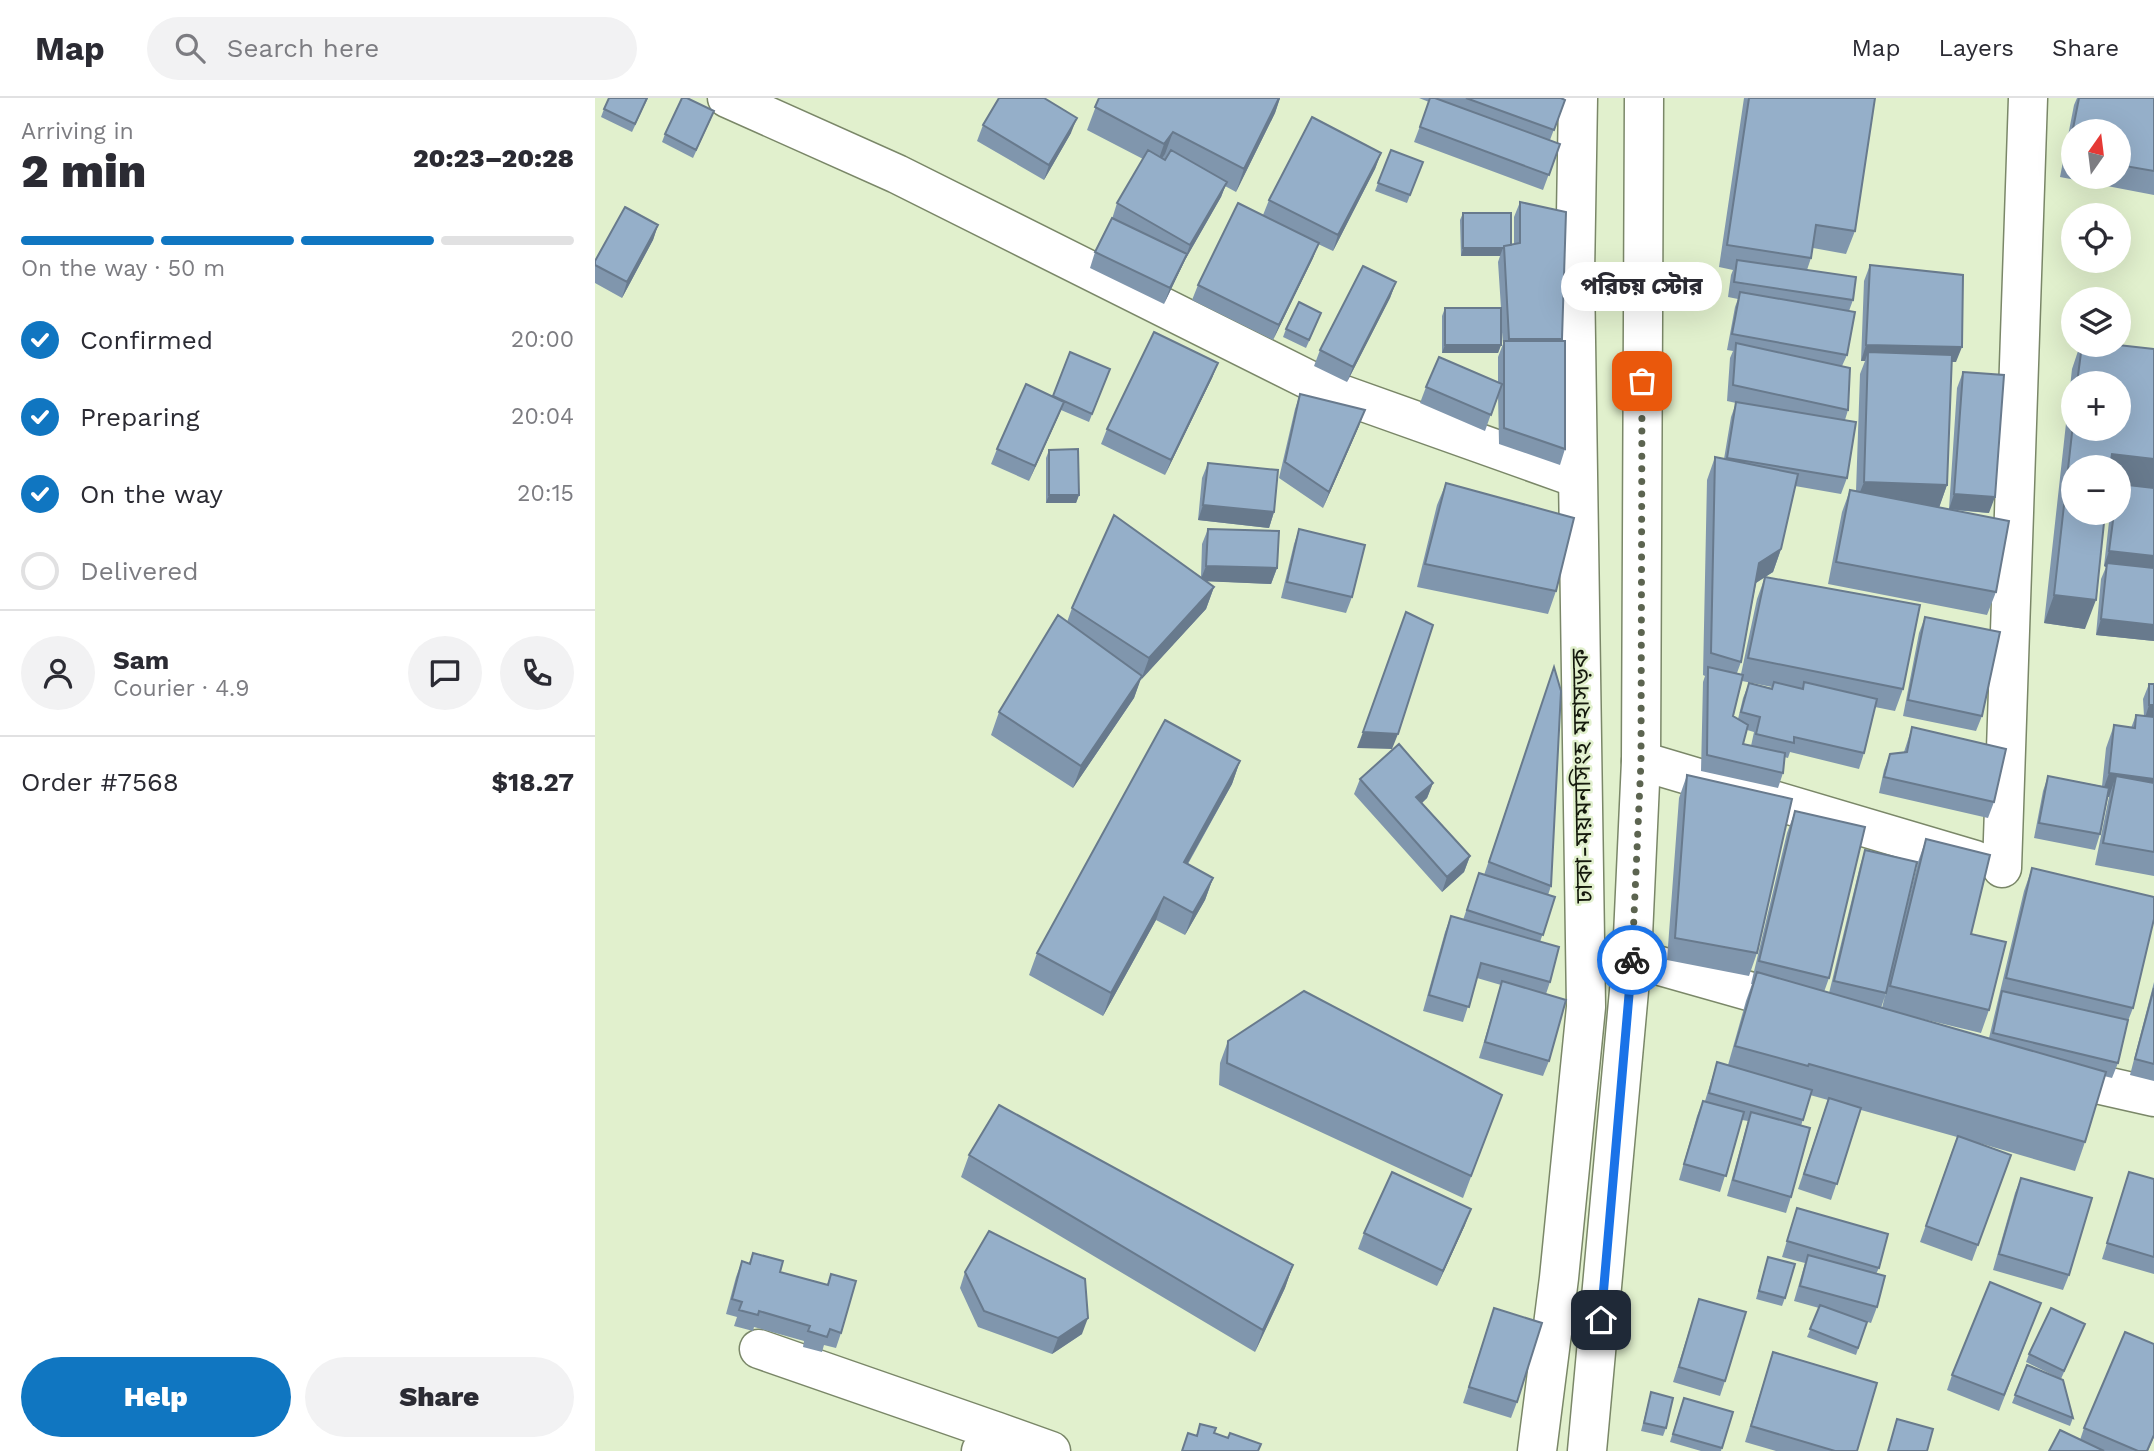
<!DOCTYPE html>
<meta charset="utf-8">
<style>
body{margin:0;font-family:"Work Sans","Noto Sans Bengali",sans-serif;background:#f2f2f3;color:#2b2b33;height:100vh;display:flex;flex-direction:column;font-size:26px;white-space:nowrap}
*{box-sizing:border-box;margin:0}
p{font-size:23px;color:#7c7c81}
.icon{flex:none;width:38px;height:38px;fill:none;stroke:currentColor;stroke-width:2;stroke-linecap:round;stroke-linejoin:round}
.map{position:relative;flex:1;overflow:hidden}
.drawer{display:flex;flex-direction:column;background:#fff;width:595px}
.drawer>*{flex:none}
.needle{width:46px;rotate:14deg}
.controls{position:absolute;left:1466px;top:21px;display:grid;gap:14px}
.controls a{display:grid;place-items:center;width:70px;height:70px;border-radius:50%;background:#fff;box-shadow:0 7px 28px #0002;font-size:35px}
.pin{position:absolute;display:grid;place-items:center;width:60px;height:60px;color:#fff;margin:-30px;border-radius:14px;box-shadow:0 4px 10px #0006}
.courier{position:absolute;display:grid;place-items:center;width:70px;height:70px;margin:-35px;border:5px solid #1a73e8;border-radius:50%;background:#fff;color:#222;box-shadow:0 2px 9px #0007}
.bubble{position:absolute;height:49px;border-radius:24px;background:#fff;box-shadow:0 7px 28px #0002;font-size:23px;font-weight:800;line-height:49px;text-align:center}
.headline em{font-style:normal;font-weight:800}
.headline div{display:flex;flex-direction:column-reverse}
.headline{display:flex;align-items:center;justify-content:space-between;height:119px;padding:0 21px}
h1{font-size:46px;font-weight:800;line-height:52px}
.bar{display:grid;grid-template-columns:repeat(4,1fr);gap:10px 7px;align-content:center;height:84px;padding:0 21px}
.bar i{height:9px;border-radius:5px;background:#e1e1e2}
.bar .selected{background:#1076c1}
.bar p{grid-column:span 4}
.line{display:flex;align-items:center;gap:18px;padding:0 21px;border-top:2px solid #e1e1e2}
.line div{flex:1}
.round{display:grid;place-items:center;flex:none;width:74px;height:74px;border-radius:37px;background:#f2f2f3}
ol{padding:0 21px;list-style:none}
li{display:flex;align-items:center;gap:21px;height:77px}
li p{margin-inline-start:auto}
li .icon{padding:7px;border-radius:50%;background:#1076c1;color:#fff;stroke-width:4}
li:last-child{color:#7c7c81}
li i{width:38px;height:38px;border:4px solid #e1e1e2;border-radius:50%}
.cta{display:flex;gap:14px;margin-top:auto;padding:14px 21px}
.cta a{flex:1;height:80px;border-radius:42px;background:#1076c1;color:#fff;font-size:28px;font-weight:800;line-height:80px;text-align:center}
.cta a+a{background:#f2f2f3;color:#2b2b33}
header{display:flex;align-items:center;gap:42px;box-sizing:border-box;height:98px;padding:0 35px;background:#fff;border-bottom:2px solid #e1e1e2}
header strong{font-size:33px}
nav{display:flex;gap:38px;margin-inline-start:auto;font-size:24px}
.search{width:490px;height:63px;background:#f2f2f3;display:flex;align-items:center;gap:18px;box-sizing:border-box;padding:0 24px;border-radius:38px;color:#7c7c81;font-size:26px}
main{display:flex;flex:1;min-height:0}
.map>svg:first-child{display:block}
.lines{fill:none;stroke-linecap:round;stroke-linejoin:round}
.minor-casing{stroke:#7a8768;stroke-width:41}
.major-casing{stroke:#7a8768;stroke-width:41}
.minor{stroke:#fff;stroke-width:38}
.major{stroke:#fff;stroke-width:38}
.wall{fill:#8096ad;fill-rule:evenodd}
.shaded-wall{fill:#687a8d}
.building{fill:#95afc9;stroke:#687a8d;stroke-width:2}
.done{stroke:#5c6450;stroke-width:7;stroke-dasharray:0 12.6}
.route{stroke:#1a73e8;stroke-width:9}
.labels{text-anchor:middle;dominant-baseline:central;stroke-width:5;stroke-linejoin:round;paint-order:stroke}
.street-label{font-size:24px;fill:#15190d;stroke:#e1f0cd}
</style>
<header>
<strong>Map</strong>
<div class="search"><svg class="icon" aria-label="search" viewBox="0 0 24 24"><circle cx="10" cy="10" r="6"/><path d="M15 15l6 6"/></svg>Search here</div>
<nav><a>Map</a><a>Layers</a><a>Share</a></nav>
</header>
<main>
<section class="drawer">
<div class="headline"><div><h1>2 min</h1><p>Arriving in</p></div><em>20:23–20:28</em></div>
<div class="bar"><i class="selected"></i><i class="selected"></i><i class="selected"></i><i></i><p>On the way · 50 m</p></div>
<ol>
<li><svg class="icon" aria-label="check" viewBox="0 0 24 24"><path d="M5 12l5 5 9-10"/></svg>Confirmed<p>20:00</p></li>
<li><svg class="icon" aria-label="check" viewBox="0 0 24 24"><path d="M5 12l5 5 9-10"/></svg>Preparing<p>20:04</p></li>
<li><svg class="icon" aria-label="check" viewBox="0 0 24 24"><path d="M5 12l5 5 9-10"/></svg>On the way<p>20:15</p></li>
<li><i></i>Delivered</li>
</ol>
<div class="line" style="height:126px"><a class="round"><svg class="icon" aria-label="person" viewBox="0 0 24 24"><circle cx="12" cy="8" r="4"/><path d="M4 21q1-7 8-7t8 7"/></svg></a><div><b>Sam</b><p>Courier · 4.9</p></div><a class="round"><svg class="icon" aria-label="chat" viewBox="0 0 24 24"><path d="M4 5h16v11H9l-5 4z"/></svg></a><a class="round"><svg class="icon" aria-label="phone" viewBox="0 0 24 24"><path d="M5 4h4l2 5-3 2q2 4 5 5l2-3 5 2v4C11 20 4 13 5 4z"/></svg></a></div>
<div class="line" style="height:91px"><div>Order #7568</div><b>$18.27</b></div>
<div class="cta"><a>Help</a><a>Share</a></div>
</section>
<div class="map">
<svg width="1559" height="1353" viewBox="0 0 1559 1353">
<rect width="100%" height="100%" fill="#e1f0cd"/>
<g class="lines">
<defs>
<path id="minor" d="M132,0L302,76L732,291L982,380
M1046,663L1380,762
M1407,770L1433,0
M1037,860L1203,907
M1457,976L1559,999
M164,1251L400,1333
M386,1353L400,1333L456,1353"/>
<path id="major" d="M942,1353L964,1180L991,909L980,176L983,0
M992,1353L1037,860L1046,663L1049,0"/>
</defs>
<use href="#minor" class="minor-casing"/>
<use href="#major" class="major-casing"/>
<use href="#minor" class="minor"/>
<use href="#major" class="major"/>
</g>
<path class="wall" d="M53,0L37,34L6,19L9,11Z
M504,0H685L680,15L641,94L630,88L626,99L590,162L569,206L495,170L500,154L517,121L522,105L548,61L492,32Z
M824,0H966L970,2L955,42L965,46L948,92L819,44L834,4Z
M1149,0H1280L1260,133L1251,156L1218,150L1216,160L1212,172L1258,202L1254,213L1252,257L1247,268L1253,312L1250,322L1252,380L1246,396L1200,388L1186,451L1178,474L1170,479L1308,591L1300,613L1280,609L1269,655L1264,671L1195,654L1193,660L1189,659L1188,675L1183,690L1106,673L1108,584L1110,578L1108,577L1112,382L1120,359L1129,361L1136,319L1141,305L1132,303L1135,260L1138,253L1132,252L1140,209L1143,201L1133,199L1136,177L1138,172L1124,169ZM1170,479L1162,501L1146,576L1142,575L1146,564L1161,485ZM1147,583L1177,589V590L1154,585L1148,600L1143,621L1138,618ZM1152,632L1159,634L1156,648L1148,646Z
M1482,0H1559V97L1465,79L1479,7ZM1479,33H1524V79H1479Z
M116,21L98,60L67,44L70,36Z
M388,27L476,35L449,82L382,43Z
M796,52L828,64L812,105L780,93Z
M786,55L780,71L738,153L723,146L718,160L678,242L597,202L603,187L668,117L674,102Z
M925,104L967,241L970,351L965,367L904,346L903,296L890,333L825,305L831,289L903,284V259L908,246L906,222V247L903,255H847V218L850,210H906L903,164L905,158H866L865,122L868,115L916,147L919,146V119Z
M63,127L58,142L27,200L0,185V163Z
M1275,167L1361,264H1357L1352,387L1344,409L1354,411L1362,290L1368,274L1394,415L1358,412L1401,494L1392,517L1233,486L1247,414L1255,392L1261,393L1265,276L1270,263H1266L1269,183Z
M801,184L795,200L752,284L719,268L725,252Z
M723,223L711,250L688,239L691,231Z
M1485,247H1523L1559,543L1501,537L1506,481L1511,469L1509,468L1515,415H1524V369H1479L1490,531L1449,525L1477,271ZM1479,285H1524L1479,331Z
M623,265L617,280L570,377L506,346L512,331Z
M515,271L494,324L466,312L434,383L396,366L402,351L458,298Z
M705,296L764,328L728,410L684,380L700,311Z
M454,352L484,397L481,405H451V360Z
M613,365L679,414L674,430L603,422L607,380Z
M851,385L961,493L953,516L822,489L842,407Z
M613,431L682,470L676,486L612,483L619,489L611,511L545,582L539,600L478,690L396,637L404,614L472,524L477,510L606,479L607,446Z
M704,431L757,499L751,515L686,500L699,446Z
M1330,519L1387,618L1381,633L1308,618L1324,535Z
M954,584L956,788L953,797L960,799L945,844L955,884L951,896L954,963L948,978L884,960L906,887L882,880L868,924L828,913L850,834L856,818L868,822L884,775L889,777Z
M1554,586H1559V778L1500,767L1514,699H1513L1505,736L1500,752L1439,740L1448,693L1453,678L1507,688L1511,650L1519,627L1536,630L1541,617L1549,618L1548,601Z
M1317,629L1399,704L1393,720L1284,695L1289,672L1295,656L1309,654Z
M645,663L637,686L593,766L618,780L610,802L590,837L561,822L508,918L434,877L442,855Z
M1092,677L1162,855L1154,878L1072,862L1084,700Z
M765,681L838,685L832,700L827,705L875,758L869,774L847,794L759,696Z
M1200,713L1234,880L1229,894L1234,895L1265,768L1270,752L1291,895L1286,910H1287L1323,764L1331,741L1376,836L1394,912L1386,935L1307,916L1394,940L1429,793L1437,770L1538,910L1531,928L1523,965L1517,980L1509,978L1490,1044L1480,1073L1384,1045L1416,1057L1377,1163L1325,1144L1362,1039L1266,1012L1236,1102L1203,1091L1233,1002L1215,997L1206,1028L1196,1099L1191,1115L1132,1098L1153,1023L1147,1022L1125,1094L1084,1082L1102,1018L1108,1003H1110L1122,964L1133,967L1151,903L1157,886H1156L1192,735Z
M1559,884V983L1535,977Z
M633,943L907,997L868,1100L624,987L625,965Z
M374,1057L698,1167L690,1190L660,1254L366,1079Z
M1534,1074L1559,1081V1176L1507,1161Z
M1426,1080L1474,1177L1468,1192L1398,1172L1420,1095Z
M1202,1110L1284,1170L1281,1176L1282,1209L1276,1225L1266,1222L1272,1224L1261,1257L1212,1239L1224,1210L1199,1203L1210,1165L1187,1159Z
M870,1127L842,1188L763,1151L769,1135Z
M158,1155L185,1174L232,1187L236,1176L246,1235L241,1250L229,1247L227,1254L208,1249L209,1243L159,1229L158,1233L139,1228L142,1219L131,1216L141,1179L147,1163L154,1165Z
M1173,1159L1190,1200L1187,1208L1161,1201Z
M370,1174L487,1236L457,1256L383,1229L365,1190Z
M1104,1201L1130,1283L1125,1298L1078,1284Z
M1446,1205L1404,1313L1352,1292L1357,1277Z
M899,1210L922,1304L916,1320L868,1305Z
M1490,1226L1466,1281L1431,1264L1434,1256Z
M1559,1246V1339L1553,1353H1454L1485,1342L1489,1330Z
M1178,1254L1262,1353H1181L1150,1344Z
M1432,1267L1478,1320L1475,1328L1417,1305Z
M1056,1294L1071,1330L1068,1338L1046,1333Z
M1086,1308L1138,1314L1126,1353H1106L1075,1344Z"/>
<path class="shaded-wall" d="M684,0H685L680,15L641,94L649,71Z
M482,20L476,35L449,82L454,67Z
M578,34L570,56L561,69L569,46Z
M786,55L780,71L738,153L743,137Z
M632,84L626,99L590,162L569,206L575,190L591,158L595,147Z
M63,127L58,142L27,200L32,184Z
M724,145L718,160L678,242L684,227Z
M868,150H908L905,158H866Z
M801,184L795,200L752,284L758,269Z
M914,241H967L962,257H908Z
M850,247H906L903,255H847Z
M1271,247L1367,249L1361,264L1273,263V254L1270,263H1266Z
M623,265L617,280L570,377L576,362Z
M469,304L463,319L434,383L440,368Z
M770,312L764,328L728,410L734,394Z
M1517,356L1559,361V391L1524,387V369H1512Z
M1269,384L1352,387L1344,410L1260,406Z
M1359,396L1400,399L1394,415L1354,411Z
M454,397H484L481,405H451Z
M608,407L679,414L674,430L603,422Z
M1186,451L1178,474L1156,488L1164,465Z
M1514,453L1559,458V474L1512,465L1511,469L1509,468Z
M611,468L682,470L676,486L605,483Z
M619,489L611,511L546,582L554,560Z
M1459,497L1501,502L1490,531L1449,525Z
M1506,521L1559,527V543L1501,537Z
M547,578L539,600L478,690L486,668Z
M1554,607H1559V623H1549Z
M768,634L803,636L797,651L762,650Z
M645,663L637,686L581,786L589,764Z
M1514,675L1559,681V704L1521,678L1514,699L1506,698Z
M838,685L832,700L816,715L821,699Z
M875,758L869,774L847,794L852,779Z
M618,780L610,802L590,837L598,815Z
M569,799L561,822L508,918L516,895Z
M876,1111L870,1127L842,1188L848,1173Z
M698,1167L690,1190L660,1254L668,1232Z
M493,1220L487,1236L457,1256L463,1240Z"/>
<path class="building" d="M14,0H52L40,26L9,11Z
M87,0H92L119,13L101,52L70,36Z
M404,0H449L482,20L454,67L388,27Z
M504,0H684L649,71L578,34L569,46L500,9Z
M835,0H840L965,46L954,77L825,29Z
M871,0H966L970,2L959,32Z
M1154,0H1280L1260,133L1221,127L1216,160L1132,147Z
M1484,0H1559V73L1524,67V33H1479V58L1473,56Z
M717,19L786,55L743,137L674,102Z
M553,52L570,62L576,52L632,84L595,147L522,105Z
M796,52L828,64L815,97L783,85Z
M925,104L971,114L967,241H914L909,148L925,145Z
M643,105L724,145L684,227L603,187Z
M30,109L63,127L32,184L0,167V163Z
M868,115H916V147L909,148V150H868Z
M517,120L592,156L575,190L500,154Z
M1142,162L1261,179L1258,202L1139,184Z
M1275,167L1368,177L1367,249L1271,247Z
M768,168L801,184L758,269L725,252Z
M1145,194L1260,214L1252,257L1137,236Z
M704,204L726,215L714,242L691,231Z
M850,210H906V247H850Z
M559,234L623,265L576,362L512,331Z
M909,243H970V351L909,330Z
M1141,245L1255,270L1253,312L1138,287Z
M1487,247H1523L1559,251V361L1517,356L1515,369H1479V415H1510L1501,502L1459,497L1479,317V331H1524V285H1482Z
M475,254L515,271L497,316L458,298Z
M1273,254L1357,257L1352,387L1269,384Z
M844,259L907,286L896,317L831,289Z
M1368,274L1409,277L1400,399L1359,396Z
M431,286L469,304L440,368L402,351Z
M705,296L770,312L734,394L690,364Z
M1141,304L1261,324L1252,380L1132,360Z
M483,351L484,397H454V352Z
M1120,359L1203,376L1186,451L1164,465L1146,564L1116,555Z
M613,365L683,372L679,414L608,407Z
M851,385L979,420L961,493L830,466Z
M1524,386L1559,390V458L1514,453L1519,415H1524Z
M1255,392L1414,423L1401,494L1241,464Z
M519,417L619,489L554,560L477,510Z
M613,431L684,433L682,470L611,468Z
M704,431L770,447L757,499L692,484Z
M1512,465L1559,470V527L1506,521Z
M1170,479L1325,507L1308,591L1153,560Z
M811,514L838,527L803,636L768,634Z
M463,517L547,578L486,668L404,614Z
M1330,519L1405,534L1387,618L1313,602Z
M959,569L966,593L956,788L894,764Z
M1113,569L1148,577L1138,618L1153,627L1148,646L1190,655L1188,675L1112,657Z
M1179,584L1208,591L1209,584L1282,601L1269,655L1199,639V645L1161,636L1165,619L1146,614L1154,585L1177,591Z
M1554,586H1559V607H1554Z
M1541,617L1559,619V681L1514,675L1519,627L1540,630Z
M570,622L645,663L589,764L618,780L598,815L569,799L516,895L442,855Z
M1317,629L1411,651L1399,704L1289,679L1295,656L1312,654Z
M804,646L838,685L821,699L875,758L852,779L765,681Z
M1092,677L1197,701L1162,855L1080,840Z
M1453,678L1514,690L1505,736L1444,725Z
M1521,678L1559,685V754L1508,745Z
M1200,713L1270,729L1234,880L1164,863Z
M1331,741L1395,757L1376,836L1411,844L1394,912L1295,888Z
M1270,752L1322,764L1291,895L1239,883Z
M1437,770L1559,799V821L1538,910L1411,880Z
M884,775L960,799L948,837L872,812Z
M856,818L964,849L955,884L886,865L874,909L834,897Z
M1162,874L1511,974L1490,1044L1214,966L1213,968L1140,948Z
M907,883L971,902L954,963L890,944Z
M1559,890V966L1540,961Z
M709,893L907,997L876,1078L632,965L633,943Z
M1407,893L1533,922L1523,965L1398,935Z
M1122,964L1217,992L1208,1022L1114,995Z
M1234,1000L1266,1010L1242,1086L1209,1076Z
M1108,1003L1149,1014L1131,1078L1089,1066Z
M404,1007L698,1167L668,1232L374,1057Z
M1156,1014L1215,1030L1196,1099L1138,1082Z
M1363,1038L1416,1057L1383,1147L1331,1128Z
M797,1074L876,1111L848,1173L769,1135Z
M1534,1074L1559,1081V1159L1512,1145Z
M1426,1080L1497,1100L1474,1177L1404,1156Z
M1202,1110L1293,1136L1284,1170L1192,1143Z
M394,1133L490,1181L493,1220L463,1240L389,1213L370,1174Z
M158,1155L188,1163L185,1174L233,1187L236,1176L261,1183L246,1235L235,1231L232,1239L213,1233L215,1228L164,1213L163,1217L144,1212L147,1204L137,1201L147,1163L155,1166Z
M1213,1157L1290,1178L1282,1209L1205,1188Z
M1173,1159L1200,1166L1190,1200L1164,1193Z
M1395,1184L1446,1205L1409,1297L1357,1277Z
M1104,1201L1151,1214L1130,1283L1084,1269Z
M1225,1207L1272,1224L1263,1250L1215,1231Z
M899,1210L947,1225L922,1304L874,1289Z
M1456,1210L1490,1226L1469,1273L1434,1256Z
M1530,1234L1559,1246V1337L1552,1353H1543L1489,1330Z
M1178,1254L1282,1285L1262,1353H1240L1156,1328Z
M1432,1267L1468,1282L1478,1320L1420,1297Z
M1056,1294L1078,1300L1071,1330L1049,1325Z
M1089,1300L1138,1314L1127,1350L1078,1336Z
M1302,1321L1338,1331L1332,1353H1293Z
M605,1326L621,1330L619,1335L633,1340L635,1335L666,1346L663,1353H587L593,1335L602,1338Z
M1465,1332L1509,1353H1454Z"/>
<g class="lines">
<path class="done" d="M1037,862L1046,663L1047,283"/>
<path class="route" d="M1006,1222L1037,862"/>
</g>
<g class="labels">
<g class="street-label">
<text transform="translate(987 678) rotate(-91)">ঢাকা-ময়মনসিংহ মহাসড়ক</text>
</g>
</g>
</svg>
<div class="controls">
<a><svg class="needle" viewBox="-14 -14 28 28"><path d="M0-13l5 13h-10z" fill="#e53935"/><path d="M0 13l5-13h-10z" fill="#7c7c81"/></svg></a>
<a><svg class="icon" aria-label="locate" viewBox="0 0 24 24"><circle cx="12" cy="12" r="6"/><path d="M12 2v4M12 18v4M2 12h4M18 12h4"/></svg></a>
<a><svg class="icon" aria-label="layers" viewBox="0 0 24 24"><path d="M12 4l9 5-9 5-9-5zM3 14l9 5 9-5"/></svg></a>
<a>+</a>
<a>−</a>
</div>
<div class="pin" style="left:1047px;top:283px;background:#ea580c"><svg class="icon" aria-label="bag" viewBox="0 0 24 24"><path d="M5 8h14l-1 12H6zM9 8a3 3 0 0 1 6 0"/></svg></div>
<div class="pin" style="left:1006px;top:1222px;background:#1f2937"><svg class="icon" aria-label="home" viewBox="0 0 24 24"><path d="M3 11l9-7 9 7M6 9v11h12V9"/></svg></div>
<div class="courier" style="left:1037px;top:862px"><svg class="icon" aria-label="bike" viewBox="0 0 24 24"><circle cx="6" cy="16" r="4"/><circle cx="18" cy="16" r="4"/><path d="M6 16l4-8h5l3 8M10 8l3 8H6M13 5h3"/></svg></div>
<div class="bubble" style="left:966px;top:164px;width:161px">পরিচয় স্টোর</div>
</div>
</main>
